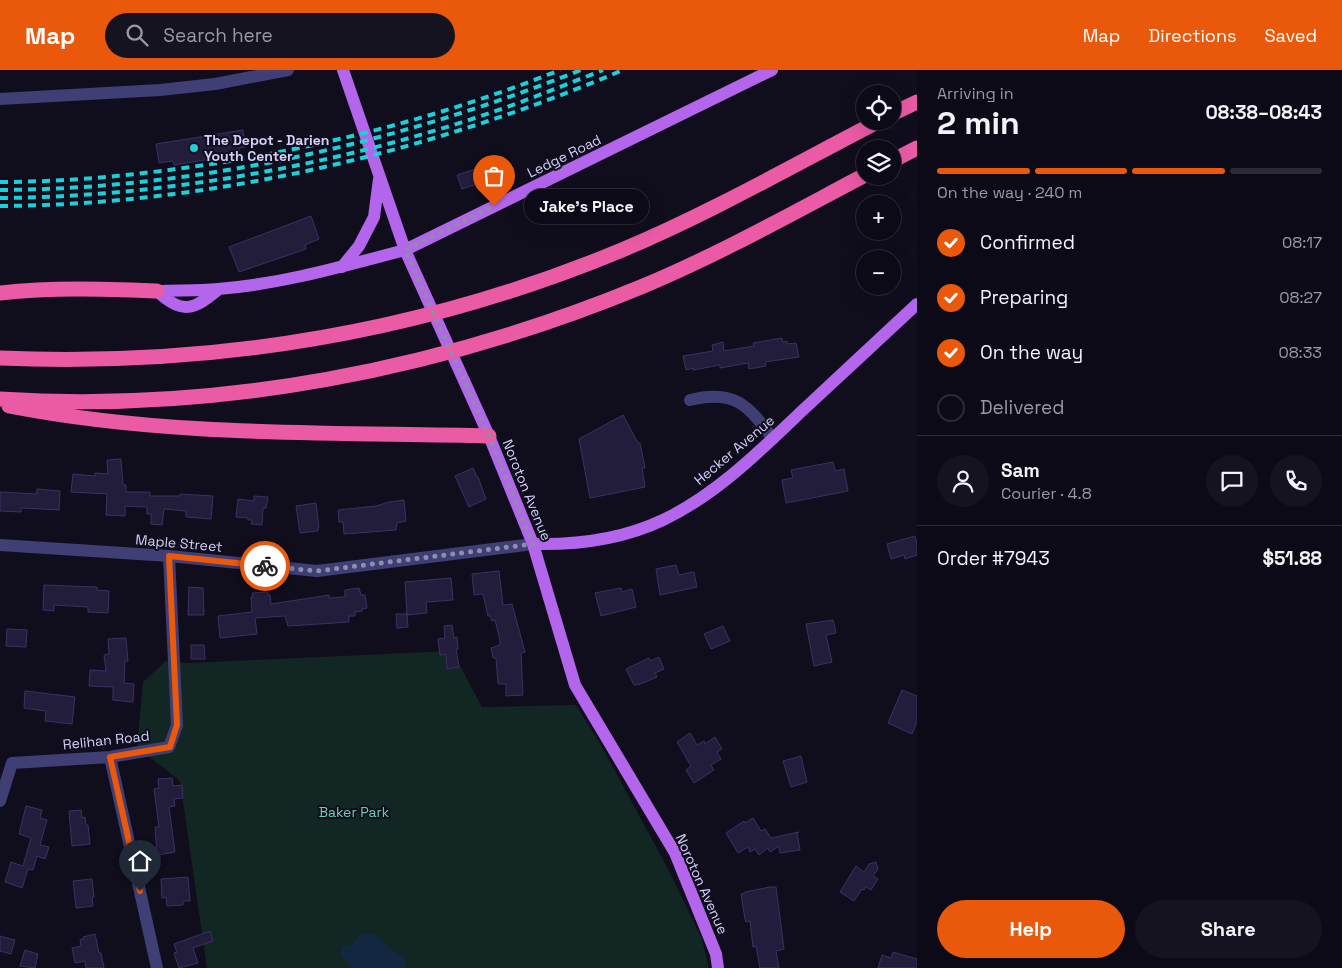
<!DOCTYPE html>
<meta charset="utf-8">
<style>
body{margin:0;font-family:"Space Grotesk",sans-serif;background:#15131f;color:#f1f3f6;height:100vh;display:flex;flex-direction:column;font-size:19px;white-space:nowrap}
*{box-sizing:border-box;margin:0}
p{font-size:16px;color:#9a9aa1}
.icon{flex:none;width:28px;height:28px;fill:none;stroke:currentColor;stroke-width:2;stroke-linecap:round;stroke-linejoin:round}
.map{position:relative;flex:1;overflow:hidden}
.sheet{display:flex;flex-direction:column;background:#0c0a16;width:425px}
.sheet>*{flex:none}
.buttons{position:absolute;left:856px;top:15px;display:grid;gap:10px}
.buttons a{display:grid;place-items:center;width:45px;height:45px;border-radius:50%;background:#0c0a16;box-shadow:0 5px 20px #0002,0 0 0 1px #2c2b35;font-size:25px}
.pin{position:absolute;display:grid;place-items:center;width:42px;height:42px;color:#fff;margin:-51px -21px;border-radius:50% 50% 50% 0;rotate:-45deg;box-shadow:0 0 5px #0007}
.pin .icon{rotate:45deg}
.courier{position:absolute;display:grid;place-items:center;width:50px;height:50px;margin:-25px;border:4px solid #ea580c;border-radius:50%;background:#fff;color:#222;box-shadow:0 1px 6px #0007}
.bubble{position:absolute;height:35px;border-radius:18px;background:#0c0a16;box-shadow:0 5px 20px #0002,0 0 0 1px #2c2b35;font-size:16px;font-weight:800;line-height:35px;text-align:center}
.overview em{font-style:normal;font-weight:800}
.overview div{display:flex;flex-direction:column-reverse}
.overview{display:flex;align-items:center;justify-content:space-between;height:85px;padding:0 20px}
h1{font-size:32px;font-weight:800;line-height:38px}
.bar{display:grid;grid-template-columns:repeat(4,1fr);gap:8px 5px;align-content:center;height:60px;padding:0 20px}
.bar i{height:6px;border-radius:4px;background:#2c2b35}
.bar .selected{background:#ea580c}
.bar p{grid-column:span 4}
.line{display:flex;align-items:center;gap:12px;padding:0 20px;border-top:1px solid #2c2b35}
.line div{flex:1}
.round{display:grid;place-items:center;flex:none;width:52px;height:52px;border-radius:26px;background:#15131f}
ol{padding:0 20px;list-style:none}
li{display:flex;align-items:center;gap:15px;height:55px}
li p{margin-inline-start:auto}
li .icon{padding:5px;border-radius:50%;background:#ea580c;color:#fff;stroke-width:4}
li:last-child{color:#9a9aa1}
li i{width:28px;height:28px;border:2px solid #2c2b35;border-radius:50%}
.button{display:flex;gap:10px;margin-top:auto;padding:10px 20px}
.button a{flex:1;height:58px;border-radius:30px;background:#ea580c;color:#fff;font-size:20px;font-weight:800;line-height:58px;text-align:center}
.button a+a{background:#15131f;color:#f1f3f6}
header{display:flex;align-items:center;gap:30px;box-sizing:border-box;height:70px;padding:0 25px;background:#ea580c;color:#fff}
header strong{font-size:24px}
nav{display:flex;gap:28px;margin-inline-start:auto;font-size:18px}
.search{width:350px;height:45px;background:#15131f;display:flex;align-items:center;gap:12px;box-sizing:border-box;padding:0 18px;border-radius:28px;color:#9a9aa1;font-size:19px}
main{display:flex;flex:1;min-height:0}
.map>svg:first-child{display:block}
.green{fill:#122624}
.water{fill:#142740}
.building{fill:#221d3b;stroke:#393264}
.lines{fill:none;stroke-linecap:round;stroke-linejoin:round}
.minor{stroke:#3f3f76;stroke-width:12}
.major{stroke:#b365eb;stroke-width:12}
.highway{stroke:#ea5aa5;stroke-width:15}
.rail{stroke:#1ccfd9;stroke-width:4;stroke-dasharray:8 6;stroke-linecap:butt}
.done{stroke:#8f8cac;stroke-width:5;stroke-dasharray:0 9}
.route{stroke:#ea580c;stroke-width:6}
.poi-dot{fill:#1ccfd9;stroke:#100e1d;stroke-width:2}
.labels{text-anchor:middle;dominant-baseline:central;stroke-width:4;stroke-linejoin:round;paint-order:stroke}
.poi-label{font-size:14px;font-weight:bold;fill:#d3d0f9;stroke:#100e1d;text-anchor:start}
.street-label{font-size:14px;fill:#d3d0f9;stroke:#100e1d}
.park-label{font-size:14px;fill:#66cfb0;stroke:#100e1d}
</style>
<header>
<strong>Map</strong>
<div class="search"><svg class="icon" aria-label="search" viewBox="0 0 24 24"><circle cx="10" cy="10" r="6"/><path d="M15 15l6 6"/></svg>Search here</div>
<nav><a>Map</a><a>Directions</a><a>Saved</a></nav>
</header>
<main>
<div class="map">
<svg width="917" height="898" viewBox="0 0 917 898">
<rect width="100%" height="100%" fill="#100e1d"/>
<path class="green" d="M452,581L482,637L576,635L601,675L668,799L702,869L709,898H207L180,711L137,677L143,612L166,591L189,593Z"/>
<path class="water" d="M365,862L376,865L394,882L404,888L407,896L404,898H352L341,884V876H351L358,866Z"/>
<path class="building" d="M243,60L245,77L239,78L240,81L224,83V85L211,87V89L174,95L173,91L159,93L156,74Z
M491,94L495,108L462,119L457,105Z
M311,146L319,169L305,175L306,179L239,202L229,177Z
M782,268L783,272L787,271V274L796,273L799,287L765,292L766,296L749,299L748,293L720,298V295L693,300V298L686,300L683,286L713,281L712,275L723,272L724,281L754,276L753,273Z
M623,345L638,373H640L645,398H642L645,417L590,428L579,369Z
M121,389L123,415H126V422H150V426H180V424L213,426L211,449L186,447V441L164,439L162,455L151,454V444H147V437L125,436V446L106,445L107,424L71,422L73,404L95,406V403L108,404L107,390Z
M833,392L835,401L844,399L848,421L786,433L782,410L793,408L791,400Z
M473,398L477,407H478L486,429L469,437L455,406Z
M37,419L60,421L59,440L23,438H21V442L0,441V422L37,424Z
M254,426L268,427L266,438H263L262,455L251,454L252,450H248V448L236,447L238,429L254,431Z
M404,430L406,451L397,453L396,460L344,464L343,452H339L338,440L376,436L389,432Z
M316,433L319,457H318V461L300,463L296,436Z
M915,466L917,473V485L905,489L904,485L891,489L887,474Z
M676,495L679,505L694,502L697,517L660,525L656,499Z
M499,501L503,535L512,534L525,582L521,583L523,625L506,626V614H498L496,588H493L491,578L500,575V570L495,550L492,551L490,546H488L483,524L474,525L472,504Z
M451,508L453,530L426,532L427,543L407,545L405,512Z
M44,515L97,517V520L109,521L108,543L88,542V537L54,535V541L43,540Z
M189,517L203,518L204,545H188Z
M359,518L361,525H365L367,538L362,539V541L355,542V546H349V552L288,556L285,546L255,548L257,564L220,568L218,546L252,542L251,527H253L252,523L268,522V525H270L271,534L329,525V528L345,527V520Z
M621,518L622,522L632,519L636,537L601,546L595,523Z
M396,544H407L408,557L397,558Z
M833,550L836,563L826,565L832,592L814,596L806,554Z
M452,555L454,568L457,567L458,579H456L459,597L447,599L446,584L440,585L438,569L445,568L444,556Z
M723,556L730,571L711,579L704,564Z
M7,559L27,560L26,577L6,576Z
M126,568L128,591H125L124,613L134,614L133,632L113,630V617L89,616L90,600L106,601L104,585L109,584L108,569Z
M191,575H204L205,589H191Z
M659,587L664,599L655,603L657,607L638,615V614L634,615L626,599L649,588L650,591Z
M902,620L917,626V652L912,664L888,653Z
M25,621L75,627L72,654L45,651L46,641L24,638Z
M690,663L697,675L704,671L705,674L715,667L722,679L717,682L721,689L711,695L714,700L694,713L686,700L691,696L677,672Z
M801,686L807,712L791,717L783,691Z
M172,708L173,716L182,715L183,728L174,729L175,736L169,737L175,782L157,785L155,757H159L154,719L159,718L158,709Z
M26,736L42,740L40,748L47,750L40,775L49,777L45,789L37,786L33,800L28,799L22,818L5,812L11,792L23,796L31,768L19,764Z
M81,740L82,748L85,747L86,755H88L90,774L72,776L69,741Z
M753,748L761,761L765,759L771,768L799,762L797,763L800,780L780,783L779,776L770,782L768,778L759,785L755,779L750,782L748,777L738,783L726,763L744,751L745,753Z
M876,792L878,799L873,806L878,809L871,820L866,817L864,820L862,819L854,831L840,822L856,796L864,802L869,794Z
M188,807L190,831H183V835L167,836L166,827L162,828L161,809Z
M92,809L94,827H92L93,836L76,838L73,811Z
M770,817H776L784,879L776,881L779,898H760L756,876L753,877L750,851L746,852L745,849L741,824L745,823V822Z
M210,861L213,871L193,878L198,893L179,898L174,883L177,882L174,874Z
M95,864L99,883H101L104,898H86L85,891L75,893L72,878L81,876L80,870L84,869L83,867Z
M0,866L15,870L11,884L0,881Z
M25,880L38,884L35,898L20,896Z
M893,882L917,889V898H878L882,885L891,888Z"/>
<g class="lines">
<path class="minor" d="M0,29L160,20L215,14L288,0
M690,330C735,319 748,335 773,369
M0,475L169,486L317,501L533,474
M110,687L157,898
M0,731L12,693L110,687L169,677L177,655L169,486"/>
<path class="major" d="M343,0L405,180L489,366L533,474L575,615L675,783L716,884L718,898
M342,197L359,176L374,147L379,109
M157,221C178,220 198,221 218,219C282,214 344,196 405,180L772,0
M157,221C182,245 194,240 219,219
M533,474C577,475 623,469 663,450C716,425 761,380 803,340C841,305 879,269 917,234"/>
<path class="highway" d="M892,44L917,32
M892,91L917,78
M0,223C53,217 104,219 157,221
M0,288C216,297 422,263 622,180C710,143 794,95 879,51
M0,329C219,343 439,300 641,217C718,185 791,144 865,105
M9,336C167,367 329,362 489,366"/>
<path class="rail" d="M0,112C73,112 146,104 218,93C335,74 450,44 560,0
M0,120C199,119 397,73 581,0
M0,128C158,127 326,97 475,48C518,34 560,17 603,0
M0,136C211,135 430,82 623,0"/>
</g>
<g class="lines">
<path class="done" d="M265,496L317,501L533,474L489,366L405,180L494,136"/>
<path class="route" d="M140,821L110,687L170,677L177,655L169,486L265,496"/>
</g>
<circle class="poi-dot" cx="194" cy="78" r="5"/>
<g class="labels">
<g class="poi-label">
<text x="204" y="70">The Depot - Darien<tspan x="204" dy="16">Youth Center</tspan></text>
</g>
<g class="street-label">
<text transform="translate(564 86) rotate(-26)">Ledge Road</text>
<text transform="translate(734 380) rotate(-40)">Hecker Avenue</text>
<text transform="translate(527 420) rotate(68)">Noroton Avenue</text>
<text transform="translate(179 473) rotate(5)">Maple Street</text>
<text transform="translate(106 670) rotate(-6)">Relihan Road</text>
<text transform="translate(702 814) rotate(66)">Noroton Avenue</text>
</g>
<g class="park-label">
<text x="354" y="742">Baker Park</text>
</g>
</g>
</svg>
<div class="buttons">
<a><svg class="icon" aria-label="locate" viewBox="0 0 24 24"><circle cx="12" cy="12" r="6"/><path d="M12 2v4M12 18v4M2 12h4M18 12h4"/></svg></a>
<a><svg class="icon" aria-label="layers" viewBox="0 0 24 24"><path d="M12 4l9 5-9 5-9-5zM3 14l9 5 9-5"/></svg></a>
<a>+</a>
<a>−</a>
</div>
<div class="pin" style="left:494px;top:136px;background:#ea580c"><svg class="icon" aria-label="bag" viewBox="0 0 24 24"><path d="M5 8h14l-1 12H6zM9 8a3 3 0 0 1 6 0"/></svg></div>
<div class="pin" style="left:140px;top:821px;background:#1f2937"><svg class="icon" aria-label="home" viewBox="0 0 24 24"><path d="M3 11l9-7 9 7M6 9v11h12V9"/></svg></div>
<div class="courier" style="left:265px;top:496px"><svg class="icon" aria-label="bike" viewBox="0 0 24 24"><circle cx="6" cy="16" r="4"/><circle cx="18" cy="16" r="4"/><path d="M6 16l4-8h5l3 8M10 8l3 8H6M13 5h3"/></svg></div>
<div class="bubble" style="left:524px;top:119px;width:125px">Jake's Place</div>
</div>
<section class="sheet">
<div class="overview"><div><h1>2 min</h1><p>Arriving in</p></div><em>08:38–08:43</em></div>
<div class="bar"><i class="selected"></i><i class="selected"></i><i class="selected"></i><i></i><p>On the way · 240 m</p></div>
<ol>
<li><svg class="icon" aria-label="check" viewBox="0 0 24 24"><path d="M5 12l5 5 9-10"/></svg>Confirmed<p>08:17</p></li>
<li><svg class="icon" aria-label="check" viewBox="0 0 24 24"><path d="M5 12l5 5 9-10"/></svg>Preparing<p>08:27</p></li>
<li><svg class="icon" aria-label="check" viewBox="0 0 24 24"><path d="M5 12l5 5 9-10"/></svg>On the way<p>08:33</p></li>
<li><i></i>Delivered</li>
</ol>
<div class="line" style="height:90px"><a class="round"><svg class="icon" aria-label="person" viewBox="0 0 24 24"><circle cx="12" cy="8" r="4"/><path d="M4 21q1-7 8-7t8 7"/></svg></a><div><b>Sam</b><p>Courier · 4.8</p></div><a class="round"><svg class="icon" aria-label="chat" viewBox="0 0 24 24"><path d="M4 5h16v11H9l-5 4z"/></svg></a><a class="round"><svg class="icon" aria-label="phone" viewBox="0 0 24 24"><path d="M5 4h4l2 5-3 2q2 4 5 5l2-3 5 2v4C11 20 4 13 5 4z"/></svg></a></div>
<div class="line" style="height:65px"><div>Order #7943</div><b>$51.88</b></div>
<div class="button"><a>Help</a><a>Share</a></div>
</section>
</main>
